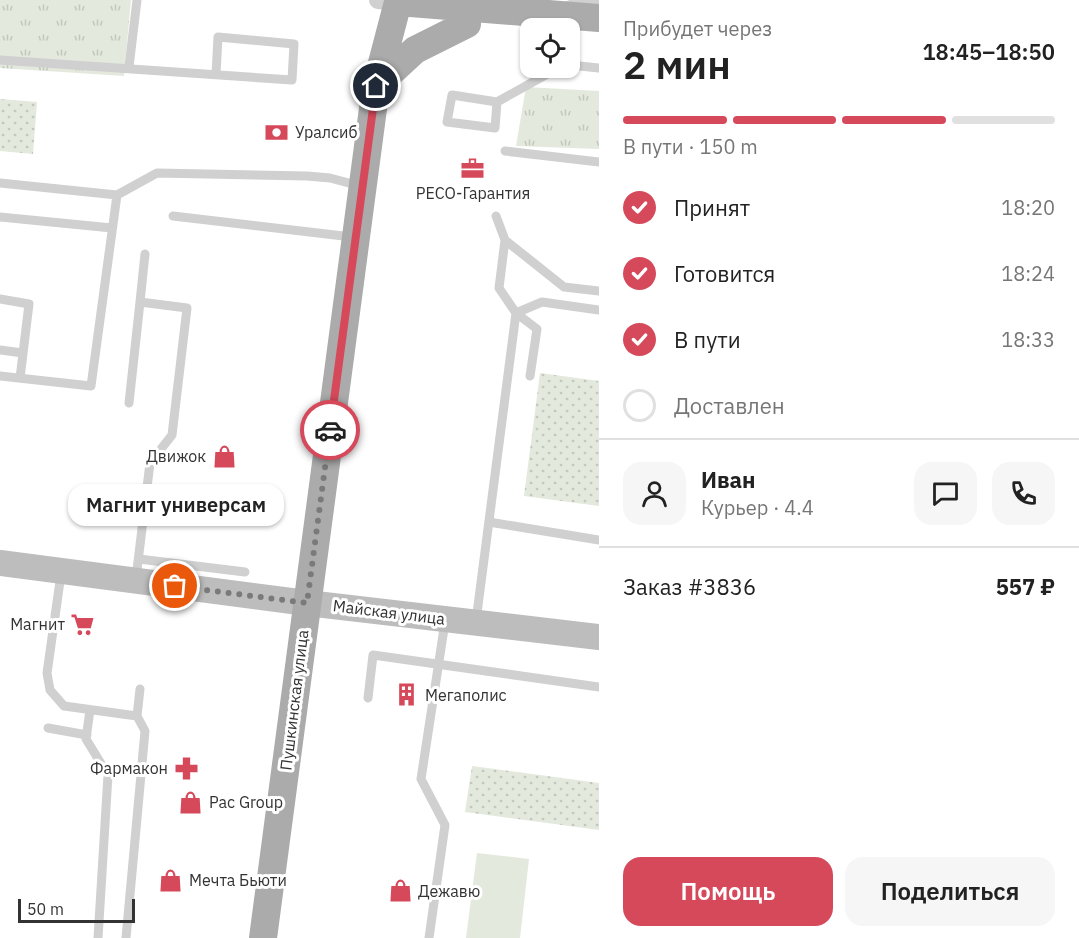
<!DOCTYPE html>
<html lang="ru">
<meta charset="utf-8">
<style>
body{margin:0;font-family:"IBM Plex Sans",sans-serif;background:#f6f6f6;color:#222;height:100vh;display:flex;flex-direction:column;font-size:22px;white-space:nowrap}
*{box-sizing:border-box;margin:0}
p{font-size:20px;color:#767676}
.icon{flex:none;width:33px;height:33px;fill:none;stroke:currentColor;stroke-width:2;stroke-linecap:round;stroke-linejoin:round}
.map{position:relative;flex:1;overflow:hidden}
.drawer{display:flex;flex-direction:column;background:#fff;width:480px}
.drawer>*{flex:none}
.tools{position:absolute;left:520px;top:18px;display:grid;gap:12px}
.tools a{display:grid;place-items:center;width:60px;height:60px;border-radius:12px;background:#fff;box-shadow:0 2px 4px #0004;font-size:30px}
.scale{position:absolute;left:18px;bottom:15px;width:117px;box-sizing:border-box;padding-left:6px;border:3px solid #333;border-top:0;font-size:16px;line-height:21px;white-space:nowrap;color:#333;-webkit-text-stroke:4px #fff;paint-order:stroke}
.pin{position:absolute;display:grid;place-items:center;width:51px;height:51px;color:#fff;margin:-26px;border:3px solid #fff;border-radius:50%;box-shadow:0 2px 6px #0007}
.courier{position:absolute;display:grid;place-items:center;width:60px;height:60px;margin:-30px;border:4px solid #d6495b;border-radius:50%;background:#fff;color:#222;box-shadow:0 2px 8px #0007}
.bubble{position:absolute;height:42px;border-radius:18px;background:#fff;box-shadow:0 2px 4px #0004;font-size:20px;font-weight:600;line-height:42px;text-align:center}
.head em{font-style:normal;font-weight:600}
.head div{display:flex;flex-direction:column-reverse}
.head{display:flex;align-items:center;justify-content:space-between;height:102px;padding:0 24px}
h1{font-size:39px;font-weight:600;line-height:45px}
.bar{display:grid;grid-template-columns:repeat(4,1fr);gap:9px 6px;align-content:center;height:72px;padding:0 24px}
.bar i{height:8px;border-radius:4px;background:#e0e0e0}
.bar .current{background:#d6495b}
.bar p{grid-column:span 4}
.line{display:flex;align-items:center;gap:15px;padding:0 24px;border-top:2px solid #e0e0e0}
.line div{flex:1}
.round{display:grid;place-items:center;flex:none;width:63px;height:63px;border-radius:18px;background:#f6f6f6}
ol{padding:0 24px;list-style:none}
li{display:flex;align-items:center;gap:18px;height:66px}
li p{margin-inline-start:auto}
li .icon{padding:6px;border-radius:50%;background:#d6495b;color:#fff;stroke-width:4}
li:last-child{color:#767676}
li i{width:33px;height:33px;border:3px solid #e0e0e0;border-radius:50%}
.cta{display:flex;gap:12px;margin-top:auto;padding:12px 24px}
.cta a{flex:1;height:69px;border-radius:18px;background:#d6495b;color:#fff;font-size:24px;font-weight:600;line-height:69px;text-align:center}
.cta a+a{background:#f6f6f6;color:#222}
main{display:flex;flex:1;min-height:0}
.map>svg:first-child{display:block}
.grass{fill:url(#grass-tufts)}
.park{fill:url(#park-dots)}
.garden{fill:#e3e9dd}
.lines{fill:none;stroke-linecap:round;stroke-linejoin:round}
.lane{stroke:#d0d0d0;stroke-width:9}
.street{stroke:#d0d0d0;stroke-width:18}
.secondary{stroke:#bdbdbd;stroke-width:26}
.primary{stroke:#ababab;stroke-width:28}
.done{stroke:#7a7a7a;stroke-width:6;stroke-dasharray:0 10.8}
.route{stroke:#d6495b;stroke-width:8}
.labels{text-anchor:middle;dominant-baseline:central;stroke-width:6;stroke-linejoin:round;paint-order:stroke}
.poi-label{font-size:16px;fill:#333;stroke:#fff;text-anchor:start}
.street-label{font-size:16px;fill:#333;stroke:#fff}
</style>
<main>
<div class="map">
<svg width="599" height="938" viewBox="0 0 599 938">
<defs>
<pattern id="grass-tufts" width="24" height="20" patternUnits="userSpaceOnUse" patternTransform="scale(1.5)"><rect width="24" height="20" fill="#e3e9dd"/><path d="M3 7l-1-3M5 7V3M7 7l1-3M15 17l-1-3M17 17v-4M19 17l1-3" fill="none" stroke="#c3c8be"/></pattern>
<pattern id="park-dots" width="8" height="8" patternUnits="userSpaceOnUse" patternTransform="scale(1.5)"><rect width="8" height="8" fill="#e3e9dd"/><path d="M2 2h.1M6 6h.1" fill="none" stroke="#c3c8be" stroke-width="1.8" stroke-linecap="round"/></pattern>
</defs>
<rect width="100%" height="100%" fill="#fff"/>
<path class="grass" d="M0,0H131L124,76L0,68Z
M526,87L599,91V149L516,146Z"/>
<path class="park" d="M0,99L37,102L33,154L0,151Z
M540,373L599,381V506L524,496Z
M472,766L599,783V830L465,812Z"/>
<path class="garden" d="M477,853L529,859L520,938H466Z"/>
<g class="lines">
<path class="lane" d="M0,60L292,80L294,44L218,37L216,74
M570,65L599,68
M129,67L137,0
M497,102L495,128L447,122L452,95L497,102L558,68
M505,151L599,162
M0,183L117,195L157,173L307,176L330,178L360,186
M173,216L352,237
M0,217L112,228
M505,240L564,287L599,291
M0,299L29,304L20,378
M140,302L145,254
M0,350L23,353
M0,376L91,386L117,195
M530,376L537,329L516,313L542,302L599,310
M129,403L140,302L187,308L172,435L150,463L136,578
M489,522L599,540
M139,559L245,572
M61,574L47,673L50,690L64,706L137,716L145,731L126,938
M476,621L516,313L499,288L505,240L496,216
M368,698L373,655L599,687
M90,710L86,739L108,775L98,938
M137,716L140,689
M48,728L87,735
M429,938L445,825L421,779L445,622"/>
<path class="street" d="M378,0L398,2
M566,11L595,0"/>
<path class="secondary" d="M0,563L307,603L599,637"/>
<path class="primary" d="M398,2L599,18
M376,86L415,50L467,24
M263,938L376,86L398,2"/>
</g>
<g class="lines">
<path class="done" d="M175,586L307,603L330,430"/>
<path class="route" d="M330,430L376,86"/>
</g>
<defs>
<symbol id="bank-bare" viewBox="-9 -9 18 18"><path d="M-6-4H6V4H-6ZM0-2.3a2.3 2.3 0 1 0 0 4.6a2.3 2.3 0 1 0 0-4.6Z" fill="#d6495b" stroke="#fff" stroke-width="2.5" paint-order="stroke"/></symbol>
<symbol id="office-bare" viewBox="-9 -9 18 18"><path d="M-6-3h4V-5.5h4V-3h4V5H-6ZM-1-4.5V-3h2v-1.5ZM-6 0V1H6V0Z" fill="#d6495b" stroke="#fff" stroke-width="2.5" paint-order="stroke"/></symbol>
<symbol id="shop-bare" viewBox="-9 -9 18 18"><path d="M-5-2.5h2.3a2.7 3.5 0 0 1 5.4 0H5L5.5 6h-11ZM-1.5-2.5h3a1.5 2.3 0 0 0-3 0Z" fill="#d6495b" stroke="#fff" stroke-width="2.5" paint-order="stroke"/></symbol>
<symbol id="supermarket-bare" viewBox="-9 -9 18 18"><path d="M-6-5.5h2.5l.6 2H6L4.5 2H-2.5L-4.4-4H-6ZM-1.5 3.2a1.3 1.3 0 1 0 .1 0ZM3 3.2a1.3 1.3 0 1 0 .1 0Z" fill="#d6495b" stroke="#fff" stroke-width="2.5" paint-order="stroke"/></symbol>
<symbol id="building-bare" viewBox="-9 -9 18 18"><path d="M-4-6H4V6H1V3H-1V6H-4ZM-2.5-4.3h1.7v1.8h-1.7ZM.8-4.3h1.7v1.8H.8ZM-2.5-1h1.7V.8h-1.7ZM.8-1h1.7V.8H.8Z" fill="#d6495b" stroke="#fff" stroke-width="2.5" paint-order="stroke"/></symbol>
<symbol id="pharmacy-bare" viewBox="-9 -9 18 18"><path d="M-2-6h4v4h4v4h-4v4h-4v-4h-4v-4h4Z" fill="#d6495b" stroke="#fff" stroke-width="2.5" paint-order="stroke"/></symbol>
</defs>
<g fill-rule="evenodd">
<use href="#bank-bare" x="260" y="116" width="33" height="33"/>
<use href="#office-bare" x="456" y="152" width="33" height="33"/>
<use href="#shop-bare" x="208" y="440" width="33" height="33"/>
<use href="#supermarket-bare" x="66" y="608" width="33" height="33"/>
<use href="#building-bare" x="390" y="678" width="33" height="33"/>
<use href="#pharmacy-bare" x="170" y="752" width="33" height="33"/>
<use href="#shop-bare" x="174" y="786" width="33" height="33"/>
<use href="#shop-bare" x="154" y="864" width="33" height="33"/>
<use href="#shop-bare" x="384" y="874" width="33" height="33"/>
</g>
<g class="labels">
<g class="poi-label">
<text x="295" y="132">Уралсиб</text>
<text x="473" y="193" text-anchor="middle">РЕСО-Гарантия</text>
<text x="206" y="456" text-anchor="end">Движок</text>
<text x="65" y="624" text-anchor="end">Магнит</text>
<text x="425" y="695">Мегаполис</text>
<text x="168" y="768" text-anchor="end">Фармакон</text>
<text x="209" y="802">Pac Group</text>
<text x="189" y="880">Мечта Бьюти</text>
<text x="418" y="891">Дежавю</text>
</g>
<g class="street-label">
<text transform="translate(389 612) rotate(7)">Майская улица</text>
<text transform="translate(294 700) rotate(-83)">Пушкинская улица</text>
</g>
</g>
</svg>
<div class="tools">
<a><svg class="icon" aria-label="locate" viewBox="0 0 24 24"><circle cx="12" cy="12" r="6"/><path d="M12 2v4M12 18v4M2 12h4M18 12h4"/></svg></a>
</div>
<div class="scale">50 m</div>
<div class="pin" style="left:175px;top:586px;background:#ea580c"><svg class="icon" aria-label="bag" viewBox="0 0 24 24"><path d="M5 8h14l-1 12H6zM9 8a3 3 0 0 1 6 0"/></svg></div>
<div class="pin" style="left:376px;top:86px;background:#1f2937"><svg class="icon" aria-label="home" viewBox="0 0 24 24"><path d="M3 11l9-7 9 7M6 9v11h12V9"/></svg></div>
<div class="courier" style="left:330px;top:430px"><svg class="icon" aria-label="car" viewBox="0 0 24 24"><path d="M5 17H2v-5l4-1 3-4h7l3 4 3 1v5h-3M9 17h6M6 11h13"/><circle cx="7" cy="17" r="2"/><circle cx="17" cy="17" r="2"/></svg></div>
<div class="bubble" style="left:68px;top:484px;width:216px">Магнит универсам</div>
</div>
<section class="drawer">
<div class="head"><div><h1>2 мин</h1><p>Прибудет через</p></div><em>18:45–18:50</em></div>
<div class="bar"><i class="current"></i><i class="current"></i><i class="current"></i><i></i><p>В пути · 150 m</p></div>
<ol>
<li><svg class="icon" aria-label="check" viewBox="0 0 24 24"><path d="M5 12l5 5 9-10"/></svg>Принят<p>18:20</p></li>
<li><svg class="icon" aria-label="check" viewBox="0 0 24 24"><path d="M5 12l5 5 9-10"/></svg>Готовится<p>18:24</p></li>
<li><svg class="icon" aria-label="check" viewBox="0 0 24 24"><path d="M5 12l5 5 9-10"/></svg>В пути<p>18:33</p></li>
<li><i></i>Доставлен</li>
</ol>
<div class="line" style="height:108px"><a class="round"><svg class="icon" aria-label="person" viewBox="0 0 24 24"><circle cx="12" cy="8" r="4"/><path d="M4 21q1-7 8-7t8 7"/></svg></a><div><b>Иван</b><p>Курьер · 4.4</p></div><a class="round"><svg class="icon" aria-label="chat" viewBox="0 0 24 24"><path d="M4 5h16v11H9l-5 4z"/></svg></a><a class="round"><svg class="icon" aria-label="phone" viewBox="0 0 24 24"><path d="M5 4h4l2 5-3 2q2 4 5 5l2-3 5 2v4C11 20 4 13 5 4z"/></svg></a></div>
<div class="line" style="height:78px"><div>Заказ #3836</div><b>557 ₽</b></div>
<div class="cta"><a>Помощь</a><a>Поделиться</a></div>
</section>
</main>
